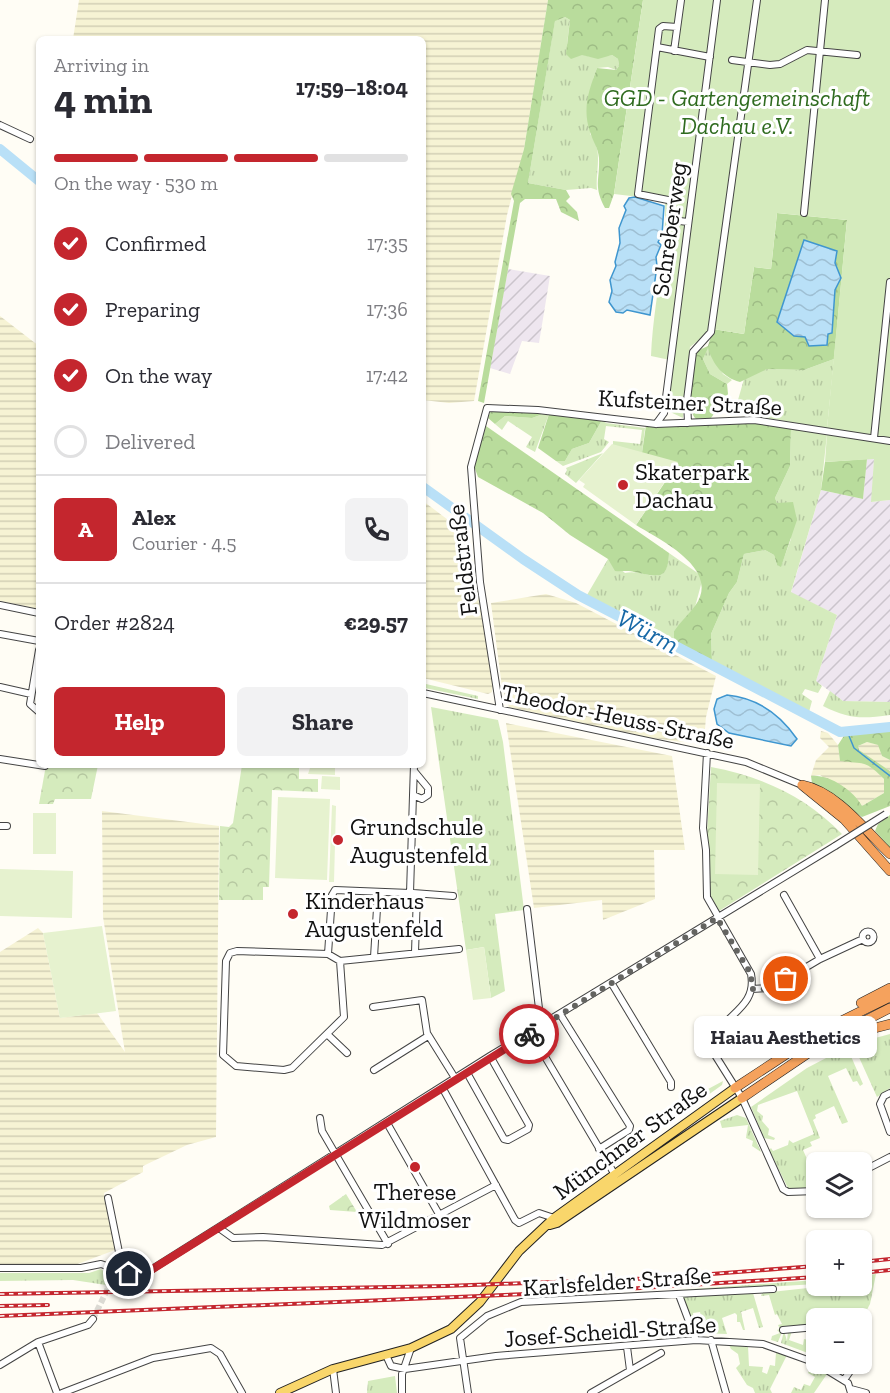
<!DOCTYPE html>
<meta charset="utf-8">
<style>
body{margin:0;font-family:"Zilla Slab",serif;background:#f2f2f3;color:#2b2b33;height:100vh;display:flex;flex-direction:column;font-size:22px;white-space:nowrap}
*{box-sizing:border-box;margin:0}
p{font-size:20px;color:#7c7c81}
.icon{flex:none;width:33px;height:33px;fill:none;stroke:currentColor;stroke-width:2;stroke-linecap:round;stroke-linejoin:round}
.map{position:relative;flex:1;overflow:hidden}
.details{position:absolute;left:36px;top:36px;width:390px;height:732px;display:flex;flex-direction:column;background:#fff;border-radius:9px;box-shadow:0 2px 4px #0004}
.details>*{flex:none}
.controls{position:absolute;left:806px;top:1152px;display:grid;gap:12px}
.controls a{display:grid;place-items:center;width:66px;height:66px;border-radius:9px;background:#fff;box-shadow:0 2px 4px #0004;font-size:30px}
.pin{position:absolute;display:grid;place-items:center;width:51px;height:51px;color:#fff;margin:-26px;border:3px solid #fff;border-radius:50%;box-shadow:0 2px 6px #0007}
.courier{position:absolute;display:grid;place-items:center;width:60px;height:60px;margin:-30px;border:4px solid #c4262e;border-radius:50%;background:#fff;color:#222;box-shadow:0 2px 8px #0007}
.bubble{position:absolute;height:42px;border-radius:9px;background:#fff;box-shadow:0 2px 4px #0004;font-size:20px;font-weight:700;line-height:42px;text-align:center}
.head em{font-style:normal;font-weight:700}
.head div{display:flex;flex-direction:column-reverse}
.head{display:flex;align-items:center;justify-content:space-between;height:102px;padding:0 18px}
h1{font-size:39px;font-weight:700;line-height:45px}
.bar{display:grid;grid-template-columns:repeat(4,1fr);gap:9px 6px;align-content:center;height:72px;padding:0 18px}
.bar i{height:8px;border-radius:4px;background:#e1e1e2}
.bar .active{background:#c4262e}
.bar p{grid-column:span 4}
.line{display:flex;align-items:center;gap:15px;padding:0 18px;border-top:2px solid #e1e1e2}
.line div{flex:1}
.round{display:grid;place-items:center;flex:none;width:63px;height:63px;border-radius:9px;background:#f2f2f3}
ol{padding:0 18px;list-style:none}
li{display:flex;align-items:center;gap:18px;height:66px}
li p{margin-inline-start:auto}
li .icon{padding:6px;border-radius:50%;background:#c4262e;color:#fff;stroke-width:4}
li:last-child{color:#7c7c81}
li i{width:33px;height:33px;border:3px solid #e1e1e2;border-radius:50%}
.button{display:flex;gap:12px;margin-top:auto;padding:12px 18px}
.button a{flex:1;height:69px;border-radius:9px;background:#c4262e;color:#fff;font-size:24px;font-weight:700;line-height:69px;text-align:center}
.button a+a{background:#f2f2f3;color:#2b2b33}
.map>svg:first-child{display:block}
.industrial{fill:url(#industrial-furrows)}
.farmland{fill:url(#farmland-rules)}
.grass{fill:url(#grass-tufts)}
.forest{fill:url(#forest-crowns);fill-rule:evenodd}
.park{fill:url(#park-crowns)}
.garden{fill:#d5ebbd}
.pitch{fill:#e6f2cf}
.water{fill:url(#water-waves);stroke:#3f96cf;stroke-width:1.5}
.lines{fill:none;stroke-linecap:round;stroke-linejoin:round}
.stream{stroke:#3f96cf;stroke-width:1.5}
.river{stroke:#b9e0f7;stroke-width:10}
.minor-tunnel{stroke:#dbdad3;stroke-width:6;stroke-dasharray:6 3;stroke-linecap:butt}
.minor-casing{stroke:#444;stroke-width:8}
.major-casing{stroke:#222;stroke-width:10}
.highway-casing{stroke:#222;stroke-width:10}
.minor{stroke:#fff;stroke-width:6}
.major{stroke:#f9d66b;stroke-width:8}
.highway{stroke:#f5a25d;stroke-width:9}
.rail-casing{stroke:#c4262e;stroke-width:4}
.rail{stroke:#fff;stroke-width:1.5;stroke-dasharray:4.5;stroke-linecap:butt}
.minor-bridge-casing{stroke:#444;stroke-width:8;stroke-linecap:butt}
.minor-bridge{stroke:#fff;stroke-width:6}
.done{stroke:#646461;stroke-width:6;stroke-dasharray:0 10.8}
.route{stroke:#c4262e;stroke-width:8}
.poi-dot{fill:#c4262e;stroke:#fff;stroke-width:2}
.labels{text-anchor:middle;dominant-baseline:central;stroke-width:6;stroke-linejoin:round;paint-order:stroke}
.park-label{font-size:24px;font-style:italic;fill:#2f6b1f;stroke:#fff}
.street-label{font-size:24px;fill:#111;stroke:#fff}
.poi-label{font-size:24px;fill:#111;stroke:#fff;text-anchor:start}
.water-label{font-size:26px;font-style:italic;fill:#1768a6;stroke:#fff}
</style>
<div class="map">
<svg width="890" height="1393" viewBox="0 0 890 1393">
<defs>
<pattern id="industrial-furrows" width="10" height="10" patternUnits="userSpaceOnUse" patternTransform="scale(1.5)"><rect width="10" height="10" fill="#eee6ef"/><path d="M-1 1l2-2M0 10L10 0M9 11l2-2" fill="none" stroke="#cbc4cc"/></pattern>
<pattern id="farmland-rules" width="6" height="5" patternUnits="userSpaceOnUse" patternTransform="scale(1.5)"><rect width="6" height="5" fill="#f6f3d4"/><path d="M0 2.5h6" fill="none" stroke="#d2cfb5"/></pattern>
<pattern id="grass-tufts" width="24" height="20" patternUnits="userSpaceOnUse" patternTransform="scale(1.5)"><rect width="24" height="20" fill="#d5ebbd"/><path d="M3 7l-1-3M5 7V3M7 7l1-3M15 17l-1-3M17 17v-4M19 17l1-3" fill="none" stroke="#b6c8a1"/></pattern>
<pattern id="forest-crowns" width="20" height="18" patternUnits="userSpaceOnUse" patternTransform="scale(1.5)"><rect width="20" height="18" fill="#b9dc9c"/><path d="M2 6a3 3 0 1 1 6 0M12 15a3 3 0 1 1 6 0" fill="none" stroke="#9ebc85"/></pattern>
<pattern id="park-crowns" width="20" height="18" patternUnits="userSpaceOnUse" patternTransform="scale(1.5)"><rect width="20" height="18" fill="#d5ebbd"/><path d="M2 6a3 3 0 1 1 6 0M12 15a3 3 0 1 1 6 0" fill="none" stroke="#b6c8a1"/></pattern>
<pattern id="water-waves" width="16" height="10" patternUnits="userSpaceOnUse" patternTransform="scale(1.5)"><rect width="16" height="10" fill="#b9e0f7"/><path d="M0 5q4-4 8 0t8 0" fill="none" stroke="#9ebfd3"/></pattern>
</defs>
<rect width="100%" height="100%" fill="#fffdf5"/>
<path class="industrial" d="M508,269L550,276L539,343L522,341L510,374L490,368Z
M867,459H874L872,502L890,500V702L843,701L816,681L837,615L791,593L821,490L863,499Z"/>
<path class="farmland" d="M79,0H548L524,149L507,215L474,401L449,403L423,400V39H106L91,37L90,39H73Z
M0,316L39,346V609L0,601Z
M423,501L468,535L493,684L492,692L488,694L423,678Z
M546,594L576,603L716,676L706,717L704,741L690,739L682,742L645,737L509,707L502,687L491,603Z
M506,723L672,756L685,850H654L655,899L603,920L602,900L534,908Z
M821,731L828,733L838,745L840,761H859L871,766L885,780L884,793L862,806L820,775L811,776L816,760L829,747L820,738Z
M867,742L879,745L882,756L890,760V771L858,750V746Z
M102,811L219,826L216,1137L187,1145L143,1166V1172L104,1193L115,1250L75,1265L0,1266V952L38,928L43,933L60,1018L97,1013L125,1052L103,917Z"/>
<path class="grass" d="M565,17L570,20L567,44C586,58 590,59 612,55L618,59L619,66L616,70L608,67L597,68L593,79L590,134C604,152 595,170 597,190L591,188L566,190L528,183L555,20Z
M708,347L723,374L732,380L727,384L710,374L703,359Z
M834,359L827,428L754,416V413L726,411L749,412L750,407L754,408V403L738,400L744,379L750,375L767,369L804,370Z
M543,414H549L535,452L526,447L532,437L508,421L502,430L495,424L505,416L532,418Z
M602,420L606,423L645,428L642,453L613,445V441L640,444L642,430L606,426L604,439L609,442L601,452L563,466L556,461H565L572,449L589,443Z
M791,428L827,434L821,490L791,592L837,615L816,681L822,686L818,693L805,689L802,694L812,701L809,712L712,661L711,634L729,593L737,582L744,554L765,550L774,555L777,565L781,566L791,539L775,498L790,466Z
M603,453L576,483L565,474L567,470L566,468Z
M669,553L699,574L702,581L695,607L674,631V640L587,595L608,559L625,573C646,568 667,592 669,553Z
M426,684L478,696V699L425,688Z
M830,691L843,701L890,702V715C861,719 849,719 823,706Z
M431,707L498,720L503,742L524,910L495,914L505,991L491,998L484,947L466,950Z
M890,1034V1088L877,1097L853,1044Z
M847,1047L863,1084L860,1086L857,1081L853,1082L846,1068L828,1076L848,1122L842,1124L834,1106L815,1115L816,1118L813,1120L820,1138L810,1142L812,1146L803,1150L816,1179V1186L789,1190L769,1150L771,1148L773,1151L788,1145L789,1140L793,1143L814,1134L797,1091L758,1105L757,1111L763,1116L762,1121L769,1129L768,1135L775,1138L774,1140L764,1138L751,1107L807,1068Z
M723,1081L722,1085L687,1110L682,1103Z
M737,1115L746,1118L761,1152L752,1146L753,1141L746,1138L748,1125L722,1128L720,1121Z
M101,1269L107,1274L106,1285L73,1280L0,1281V1273H89Z
M876,1274L870,1304L861,1321V1318H816V1325L782,1332L778,1342L771,1340L772,1336L780,1333L777,1330L780,1329L778,1325L782,1324L777,1314L775,1315L769,1295L761,1296L762,1293L817,1287L824,1292L825,1286H861V1276Z
M816,1280V1284L679,1292V1290Z
M753,1293L763,1327L759,1328L753,1308L741,1312L745,1330H743L740,1322H737V1315L735,1313L722,1318L727,1334L695,1333L707,1330V1327H704L700,1312L693,1313L694,1318L690,1319L681,1297Z
M784,1331L787,1341L788,1331H792L789,1340L803,1345L804,1339L813,1341L816,1356L781,1343Z
M729,1345L748,1346L749,1366L763,1367L762,1372L767,1374L770,1365L775,1366L776,1352L787,1355L770,1389L772,1393H755L753,1388L747,1385L736,1368L740,1364L738,1354L731,1349Z
M811,1366L827,1374L814,1393H791L794,1387L801,1390L804,1384L810,1386L815,1377L808,1373Z
M395,1376L397,1393H367L368,1381Z"/>
<path class="forest" d="M548,0H643L614,194L609,208H605C593,186 600,180 599,158C598,147 593,142 590,132C582,108 589,90 597,68L616,70L619,66L618,59L612,55L598,59L582,55L571,59L566,54L570,20L565,17L555,21L528,183L566,190L570,197L566,201L577,212L579,221L561,212L556,199H525L520,203L484,403L478,401L514,201L511,194L524,149Z
M777,213L847,220L834,359L804,370L767,369L740,382C722,377 713,364 708,348L703,359L710,374L727,384L728,394L711,418L696,419C684,408 692,365 697,351L708,346L713,329L744,334L754,267L771,269ZM804,240L837,252L835,263L840,276L835,290L832,333H828L826,340L809,346L805,337L785,329L777,322Z
M491,410L543,414L532,418L505,416L495,424L488,418Z
M549,414L602,420L589,443L572,449L565,461H556L538,448Z
M754,422L791,428L790,466L775,498L777,503L793,502L797,520L781,567L777,565L774,555L765,550L744,554L737,582L729,593L711,634L712,661L674,640V631C680,622 689,614 695,606C722,569 660,540 636,525L678,463L642,453L646,425Z
M486,426L669,553C668,583 656,576 634,572C628,570 621,572 615,571L608,559L570,535L543,513L478,477L474,466Z
M867,459L863,499L821,490L825,462Z
M890,727V760L882,756L878,745L867,742L858,746L859,750L890,771V806L862,817L812,783L811,776C829,774 853,790 862,806L884,793V779C865,760 865,764 840,761L838,745L847,731Z
M890,815V848L875,831L878,824Z"/>
<path class="park" d="M46,765H98L91,799H55L53,804H39Z
M242,765H299V779H318V792L272,790L269,887H263V900H219L220,826L229,827L233,823Z
M711,767C761,776 807,797 842,834L719,911L709,893L707,833Z
M346,1194L357,1212L330,1210L329,1206Z"/>
<path class="garden" d="M643,0H890V439L827,428L847,220L777,213L771,269L754,267L744,334L713,329L690,347L683,418L666,410L670,360L651,356C653,304 667,252 665,200L614,194Z
M827,434L890,444V500L871,502L874,459L825,462Z"/>
<path class="pitch" d="M612,444L678,462L636,525L583,487L585,484L579,480Z
M311,765H335V775L308,774Z
M322,776L340,777V790L321,789Z
M717,783L760,784L758,875L715,874Z
M278,797L330,799L327,880L275,878Z
M332,805L336,806L334,882H329Z
M33,813H56V854H33Z
M0,869L73,871L72,918L0,916Z
M102,926L116,1011L60,1018L43,933Z
M484,947L491,998L473,1000L466,950Z"/>
<path class="water" d="M635,197L664,206L662,235L658,242L661,245L656,257L657,266L650,315L627,310L623,313L616,312L609,302L612,291L610,280L616,266L615,262L620,243L619,228L626,210L624,206L629,198Z
M804,240L837,251L835,263L841,278L835,290L832,333L828,334L827,345L809,346L805,337L794,336L777,322Z
M727,695C757,698 780,714 797,739L791,746L729,733L717,724L714,709L717,699Z"/>
<g class="lines">
<path class="stream" d="M847,731L854,748L890,776"/>
<path class="river" d="M0,149L39,181
M423,487L523,559L578,595L840,732L890,727"/>
<path class="minor-tunnel" d="M93,1319L111,1282"/>
<defs>
<path id="minor" d="M677,27L663,26L659,29L638,194L668,200L671,203V220L688,222
M657,47L710,57
M674,51L681,0
M732,60L770,65L780,64L807,50L857,55
M0,125L30,139
M804,213L825,0
M688,423L687,400L693,352L711,332L757,0
M656,424L664,413L717,0
M874,438L890,282
M0,605L39,613
M0,634L39,641
M39,650L30,704L39,712
M0,687L31,694
M423,693L746,762L802,785
M500,710L480,582L471,467L487,408L538,410L656,424L754,420L890,441
M707,753L703,828L706,850L707,897L751,974C757,1005 729,1013 715,1035V1055L742,1098L783,1189L788,1192L816,1191
M0,759L45,766
M414,771L428,788V795L422,799L413,795L414,765
M0,826H7
M413,893L453,896
M784,895L820,959
M527,909L541,1025
M862.5 937a5.5 5.5 0 1 1 11 0a5.5 5.5 0 1 1-11 0Z
M237,951L328,954L340,961L344,1017L292,1068L284,1070L236,1066L223,1055L226,961L230,953Z
M415,952L417,894
M328,954L332,895L335,890L410,893L413,795
M374,957L378,892
M340,961L459,949
M612,984L671,1082V1087
M752,989L771,988L820,959L863,939
M373,1007L422,1000L427,1033L455,1078
M560,1014L630,1126L629,1130L599,1149
M531,1033L615,1175
M327,1034L347,1053
M374,1070L428,1036
M466,1071L504,1139L508,1140L528,1129L529,1125L490,1056
M442,1087L515,1220L519,1223L539,1213L554,1218
M890,1093L884,1096L880,1104L890,1132
M320,1118L322,1131L388,1244
M387,1123L440,1216
M861,1172L890,1157
M108,1198L120,1257L111,1282
M219,1228L233,1238L263,1237L382,1245L496,1185
M0,1268H81L101,1264L132,1275L146,1273L490,1056L835,846
M679,1295L696,1340
M861,1324H864L861,1337
M783,1330L816,1327
M711,1340L726,1393
M38,1342L57,1393
M627,1347L630,1370
M386,1355L391,1366L405,1369L496,1356L696,1340L763,1344L816,1363
M817,1364L848,1383L851,1393
M0,1365L38,1342L88,1325L93,1319
M333,1369L336,1393
M844,1380L855,1364
M851,1389L866,1393
M62,1393L153,1358L211,1348L220,1354L242,1393
M402,1393V1374L411,1348
M468,1393L460,1338L487,1316L521,1302L773,1289
M591,1393L661,1353"/>
<path id="major" d="M550,1225L557,1223L742,1098
M280,1393L333,1369L411,1348L451,1329L480,1302L519,1251L554,1218L735,1088"/>
<path id="highway" d="M802,785L844,819L890,871
M802,785C837,792 865,830 890,854
M861,1003L890,988
M840,1037L890,1024
M735,1088L823,1030L890,997
M742,1098L829,1039L890,1008"/>
</defs>
<use href="#minor" class="minor-casing"/>
<use href="#major" class="major-casing"/>
<use href="#highway" class="highway-casing"/>
<use href="#minor" class="minor"/>
<use href="#major" class="major"/>
<use href="#highway" class="highway"/>
<defs>
<path id="rail" d="M861,1262L890,1259
M861,1273L890,1270
M0,1294L446,1286L659,1278L816,1266
M0,1306L48,1305
M0,1316L577,1292L816,1277"/>
</defs>
<use href="#rail" class="rail-casing"/>
<use href="#rail" class="rail"/>
<defs>
<path id="minor-bridge" d="M835,846L886,814"/>
</defs>
<use href="#minor-bridge" class="minor-bridge-casing"/>
<use href="#minor-bridge" class="minor-bridge"/>
</g>
<g class="lines">
<path class="done" d="M529,1034L717,918L751,974L752,989H767L786,979"/>
<path class="route" d="M129,1274L148,1272L529,1034"/>
</g>
<g class="poi-dot">
<circle cx="623" cy="485" r="6"/>
<circle cx="338" cy="840" r="6"/>
<circle cx="293" cy="914" r="6"/>
<circle cx="415" cy="1167" r="6"/>
</g>
<g class="labels">
<g class="park-label">
<text x="737" y="97">GGD - Gartengemeinschaft<tspan x="737" dy="28">Dachau e.V.</tspan></text>
</g>
<g class="street-label">
<text transform="translate(669 229) rotate(-82)">Schreberweg</text>
<text transform="translate(690 402) rotate(3)">Kufsteiner Straße</text>
<text transform="translate(462 560) rotate(-97)">Feldstraße</text>
<text transform="translate(618 716) rotate(12)">Theodor-Heuss-Straße</text>
<text transform="translate(630 1140) rotate(-36)">Münchner Straße</text>
<text transform="translate(617 1281) rotate(-4)">Karlsfelder Straße</text>
<text transform="translate(610 1331) rotate(-4)">Josef-Scheidl-Straße</text>
</g>
<g class="poi-label">
<text x="635" y="471">Skaterpark<tspan x="635" dy="28">Dachau</tspan></text>
<text x="350" y="826">Grundschule<tspan x="350" dy="28">Augustenfeld</tspan></text>
<text x="305" y="900">Kinderhaus<tspan x="305" dy="28">Augustenfeld</tspan></text>
<text x="415" y="1191" text-anchor="middle">Therese<tspan x="415" dy="28">Wildmoser</tspan></text>
</g>
<g class="water-label">
<text transform="translate(648 631) rotate(28)">Würm</text>
</g>
</g>
</svg>
<div class="controls">
<a><svg class="icon" aria-label="layers" viewBox="0 0 24 24"><path d="M12 4l9 5-9 5-9-5zM3 14l9 5 9-5"/></svg></a>
<a>+</a>
<a>−</a>
</div>
<div class="pin" style="left:786px;top:979px;background:#ea580c"><svg class="icon" aria-label="bag" viewBox="0 0 24 24"><path d="M5 8h14l-1 12H6zM9 8a3 3 0 0 1 6 0"/></svg></div>
<div class="pin" style="left:129px;top:1274px;background:#1f2937"><svg class="icon" aria-label="home" viewBox="0 0 24 24"><path d="M3 11l9-7 9 7M6 9v11h12V9"/></svg></div>
<div class="courier" style="left:529px;top:1034px"><svg class="icon" aria-label="bike" viewBox="0 0 24 24"><circle cx="6" cy="16" r="4"/><circle cx="18" cy="16" r="4"/><path d="M6 16l4-8h5l3 8M10 8l3 8H6M13 5h3"/></svg></div>
<div class="bubble" style="left:694px;top:1016px;width:183px">Haiau Aesthetics</div>
<section class="details">
<div class="head"><div><h1>4 min</h1><p>Arriving in</p></div><em>17:59–18:04</em></div>
<div class="bar"><i class="active"></i><i class="active"></i><i class="active"></i><i></i><p>On the way · 530 m</p></div>
<ol>
<li><svg class="icon" aria-label="check" viewBox="0 0 24 24"><path d="M5 12l5 5 9-10"/></svg>Confirmed<p>17:35</p></li>
<li><svg class="icon" aria-label="check" viewBox="0 0 24 24"><path d="M5 12l5 5 9-10"/></svg>Preparing<p>17:36</p></li>
<li><svg class="icon" aria-label="check" viewBox="0 0 24 24"><path d="M5 12l5 5 9-10"/></svg>On the way<p>17:42</p></li>
<li><i></i>Delivered</li>
</ol>
<div class="line" style="height:108px"><b class="round" style="background:#c4262e;color:#fff">A</b><div><b>Alex</b><p>Courier · 4.5</p></div><a class="round"><svg class="icon" aria-label="phone" viewBox="0 0 24 24"><path d="M5 4h4l2 5-3 2q2 4 5 5l2-3 5 2v4C11 20 4 13 5 4z"/></svg></a></div>
<div class="line" style="height:78px"><div>Order #2824</div><b>€29.57</b></div>
<div class="button"><a>Help</a><a>Share</a></div>
</section>
</div>
